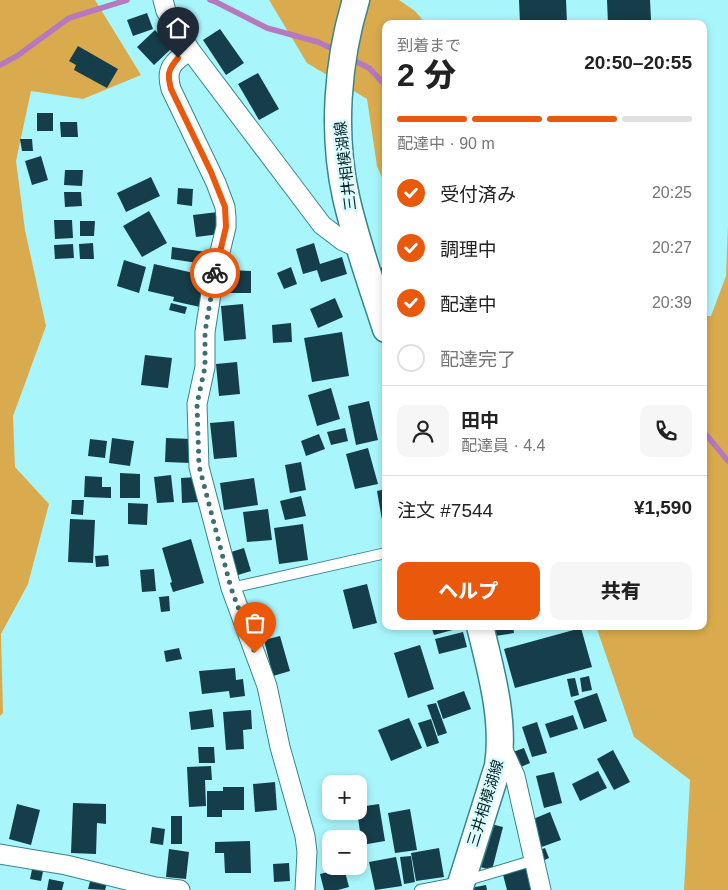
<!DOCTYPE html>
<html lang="ja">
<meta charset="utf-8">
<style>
body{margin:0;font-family:Helvetica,"Noto Sans JP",sans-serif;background:#f6f6f6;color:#222;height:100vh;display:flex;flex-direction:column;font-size:19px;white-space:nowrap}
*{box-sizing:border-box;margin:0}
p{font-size:16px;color:#767676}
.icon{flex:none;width:28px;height:28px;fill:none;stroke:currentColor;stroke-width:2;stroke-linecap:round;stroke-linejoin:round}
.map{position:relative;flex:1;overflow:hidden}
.drawer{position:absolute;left:382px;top:20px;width:325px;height:610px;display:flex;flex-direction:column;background:#fff;border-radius:10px;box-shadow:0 2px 8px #0003}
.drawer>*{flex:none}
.buttons{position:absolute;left:322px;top:775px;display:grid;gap:10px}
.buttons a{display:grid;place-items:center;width:45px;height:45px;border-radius:10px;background:#fff;box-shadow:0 2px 8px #0003;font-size:25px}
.pin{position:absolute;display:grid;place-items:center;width:42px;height:42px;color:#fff;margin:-51px -21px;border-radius:50% 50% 50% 0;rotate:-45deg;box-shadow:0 0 5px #0007}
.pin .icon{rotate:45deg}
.courier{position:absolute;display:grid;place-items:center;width:50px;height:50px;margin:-25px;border:4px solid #ea580c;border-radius:50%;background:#fff;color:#222;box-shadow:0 1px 6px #0007}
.head em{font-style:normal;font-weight:800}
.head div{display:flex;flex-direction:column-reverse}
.head{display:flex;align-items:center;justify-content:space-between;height:85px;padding:0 15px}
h1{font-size:32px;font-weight:800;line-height:38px}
.bar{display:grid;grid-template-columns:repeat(4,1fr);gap:8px 5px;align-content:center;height:60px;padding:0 15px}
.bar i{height:6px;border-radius:4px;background:#e0e0e0}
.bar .on{background:#ea580c}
.bar p{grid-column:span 4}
.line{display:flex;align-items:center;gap:12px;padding:0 15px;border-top:1px solid #e0e0e0}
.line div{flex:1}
.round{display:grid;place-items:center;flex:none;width:52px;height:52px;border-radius:10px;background:#f6f6f6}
ol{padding:0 15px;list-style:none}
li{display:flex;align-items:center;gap:15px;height:55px}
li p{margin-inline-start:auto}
li .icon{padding:5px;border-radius:50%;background:#ea580c;color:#fff;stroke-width:4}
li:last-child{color:#767676}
li i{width:28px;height:28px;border:2px solid #e0e0e0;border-radius:50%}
.primary-button{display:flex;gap:10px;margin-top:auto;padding:10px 15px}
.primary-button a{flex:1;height:58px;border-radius:10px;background:#ea580c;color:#fff;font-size:20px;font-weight:800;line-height:58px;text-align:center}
.primary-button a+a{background:#f6f6f6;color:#222}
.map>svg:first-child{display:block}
.forest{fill:#daab4e}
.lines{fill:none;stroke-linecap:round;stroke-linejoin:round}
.stream{stroke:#b678bf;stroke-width:5.5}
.building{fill:#163d4a}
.service-casing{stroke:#36858b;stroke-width:12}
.minor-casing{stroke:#36858b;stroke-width:21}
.secondary-casing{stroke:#36858b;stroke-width:29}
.service{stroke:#fff;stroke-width:10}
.minor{stroke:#fff;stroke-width:19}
.secondary{stroke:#fff;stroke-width:26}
.done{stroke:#3d6e72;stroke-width:5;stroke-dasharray:0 9}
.route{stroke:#ea580c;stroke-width:6}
.labels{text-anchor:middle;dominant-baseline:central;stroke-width:5;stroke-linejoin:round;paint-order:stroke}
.street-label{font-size:15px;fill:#032427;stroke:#ddfafc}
</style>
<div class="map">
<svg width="728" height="890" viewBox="0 0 728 890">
<rect width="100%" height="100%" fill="#a8f6fc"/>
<path class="forest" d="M0,0H95L141,75L83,99L31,91L16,161L25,230L46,326L13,416L15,467L49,504L28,584L1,634L3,713L0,716Z
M269,0H399L415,11L426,24H386V187L377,166L367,99L307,63Z
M728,225V890H684L690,780L634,737L596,626H704V316H711L726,276Z"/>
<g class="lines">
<path class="stream" d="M210,0L216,2L267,28L318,42L337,51
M349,58L369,68L386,86
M0,65L17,56L69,18L127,0
M704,432L728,461"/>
</g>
<path class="building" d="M519,0H566L567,23L520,24Z
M607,0H650L651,20L624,21V24H608Z
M147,13L153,29L133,36L127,20Z
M220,29L244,63L226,75L203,40Z
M155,30L172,48L154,65L137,47Z
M78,46L118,69L107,88L74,70L76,65L69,61Z
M258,73L279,109L259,120L238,84Z
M37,113H53V131H37Z
M60,122H77L78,137H61Z
M20,139H32L33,151H22Z
M41,156L48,180L32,185L25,161Z
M65,170H83L82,186L64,185Z
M151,177L160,196L126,212L117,193Z
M178,188L193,189L192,206L177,204Z
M64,192H81L82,206L65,207Z
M149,211L167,243L142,257L123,226Z
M218,212L220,234L196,237L193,215Z
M54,220H72L73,238L55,239Z
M80,221H95L94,236H80Z
M93,243L94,259H80L79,244Z
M314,243L320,264L342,257L347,274L321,282L317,270L303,274L296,249Z
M73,244L74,258L55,259L54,245Z
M172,247L206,252L204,264L171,259Z
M124,260L146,267L139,293L117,286Z
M154,264L207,276L200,307L173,301L174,297L148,291Z
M386,266V284L380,268Z
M291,267L297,284L284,289L277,273Z
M230,270L251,271V293H229Z
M335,298L343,317L318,328L310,309Z
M171,303L187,307L185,314L169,310Z
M243,304L246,339L224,341L221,306Z
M291,323L292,342L273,343L272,325Z
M342,332L349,376L312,382L304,338Z
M145,355L172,358L168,388L141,385Z
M237,362L240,394L219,396L216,364Z
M331,388L340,419L317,426L308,395Z
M369,401L378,440L356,445L348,406Z
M234,421L237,457L214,459L210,423Z
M345,428L348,441L331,445L327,432Z
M319,434L325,449L306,456L301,441Z
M112,438L134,441L130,466L109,463Z
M166,438L192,439L191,463L165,462Z
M90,439L107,441L105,458L88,456Z
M368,448L378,484L355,489L346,454Z
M301,462L306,490L290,493L285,465Z
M120,473L140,474V498H120Z
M171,475L174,502L157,503L154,477Z
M85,476L102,477V487H111V498L84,497Z
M197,477L198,502L182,503L181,478Z
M254,478L258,505L224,510L220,483Z
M386,489V537H385L377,491Z
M301,496L306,516L285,520L280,501Z
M72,500H84L83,515L71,514Z
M128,503L148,504L147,525L128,524Z
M268,509L272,540L247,542L243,512Z
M70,519L95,520L93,563L68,562Z
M303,524L308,560L279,564L274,528Z
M191,539L204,583L173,592L170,583L172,582L162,548Z
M244,548L251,571L238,575L231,552Z
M108,555L109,566L96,567L95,556Z
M154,569L156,591L142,592L140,570Z
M367,584L377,623L353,629L343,590Z
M169,596L170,611L161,612L159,597Z
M431,626H464V627L434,635Z
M493,626H513L514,633L495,636Z
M581,628L592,667L515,688L504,649Z
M463,632L467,647L439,654L435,639Z
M280,636L290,671L273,676L264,640Z
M420,645L434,689L408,698L394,653Z
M179,648L182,659L166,662L164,651Z
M235,668L236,680L243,679L245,696L230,698L229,691L202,694L199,671Z
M589,676L592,690L582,692L580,678Z
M575,678L579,695L571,697L567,679Z
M464,691L471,709L443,719L437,701Z
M597,693L607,721L584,729L574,701Z
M436,703L447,733L438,736L427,705Z
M212,709L214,727L191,730L189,712Z
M251,710L252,729L243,730L244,749L226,750L223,712Z
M573,715L578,729L550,738L545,724Z
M409,718L422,748L391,761L378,730Z
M431,719L439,743L427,747L418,723Z
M537,722L547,753L532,757L522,727Z
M198,747H214L215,763H199Z
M524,748L530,763L516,769L510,753Z
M613,750L630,782L614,790L597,759Z
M211,766L212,780H205L206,806L189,807L187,767Z
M598,771L607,788L580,801L572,784Z
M554,772L562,803L544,808L536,776Z
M275,782L277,810L255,812L253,784Z
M223,787H244V810H222V817H207V791H223Z
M73,803L106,804V824L97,823L96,854L71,853Z
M17,804L40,810L31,845L9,839Z
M379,804L385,841L362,845L357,811H359V807Z
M410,809L417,850L395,853L388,813Z
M550,812L561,840L536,849L526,822Z
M171,816H182V844H171Z
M487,823L503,827L492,870L476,866Z
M152,827L165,829L163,845L150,843Z
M250,841L251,873H225L224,853H215V842Z
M439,848L444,877L416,881L411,853Z
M545,848L549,858L538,863L534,852Z
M169,849L189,852L186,879L166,877Z
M411,856L415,882L404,884L400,857Z
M396,857L402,886L375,890L369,862Z
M525,861L532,890H507L501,867Z
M289,863L290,881L274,882L273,864Z
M33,865L44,867L41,881L30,879Z
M344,868L349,887L338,890H324L320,874Z
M91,878L107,883L105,890L88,889Z
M49,879L64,882L62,890H47Z
M486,885L487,890H465V889Z"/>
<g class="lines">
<defs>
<path id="service" d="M231,588L386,553
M420,890L461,882L535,860"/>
<path id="minor" d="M163,0L166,11L190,50L322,225L343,241L359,248
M190,50C173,62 165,68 171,89L216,183L225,207L226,217V227L213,281L205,332V367L197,404L199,467L231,588L267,686L280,747L305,836L307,852L305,890
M501,746L515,776L541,890
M0,854L66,865L155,887L180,890"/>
<path id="secondary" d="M356,0C337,62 332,134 346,197C356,242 372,286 386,329
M459,890L498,766C505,720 491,671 480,626"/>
</defs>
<use href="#service" class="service-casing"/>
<use href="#minor" class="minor-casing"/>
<use href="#secondary" class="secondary-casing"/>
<use href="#service" class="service"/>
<use href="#minor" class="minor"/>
<use href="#secondary" class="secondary"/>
</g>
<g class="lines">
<path class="done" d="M215,273L205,332V367L197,404L199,466L231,588L255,653"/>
<path class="route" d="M178,58C168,70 167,74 171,89L211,172L225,207L226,227L215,273"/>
</g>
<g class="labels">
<g class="street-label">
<text transform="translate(345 166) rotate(-97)">三井相模湖線</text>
<text transform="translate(485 803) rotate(-73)">三井相模湖線</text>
</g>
</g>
</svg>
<div class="buttons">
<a>+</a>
<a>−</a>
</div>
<div class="pin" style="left:255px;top:653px;background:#ea580c"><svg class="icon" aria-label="bag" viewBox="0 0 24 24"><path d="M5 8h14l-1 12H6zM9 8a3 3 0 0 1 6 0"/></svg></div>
<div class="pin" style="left:178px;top:58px;background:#1f2937"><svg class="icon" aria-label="home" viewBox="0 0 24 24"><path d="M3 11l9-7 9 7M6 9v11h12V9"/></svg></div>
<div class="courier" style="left:215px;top:273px"><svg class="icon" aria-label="bike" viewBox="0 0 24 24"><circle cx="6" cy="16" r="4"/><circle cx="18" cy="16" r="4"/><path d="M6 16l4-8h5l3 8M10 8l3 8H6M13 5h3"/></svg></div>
<section class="drawer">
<div class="head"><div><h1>2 分</h1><p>到着まで</p></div><em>20:50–20:55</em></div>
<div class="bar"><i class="on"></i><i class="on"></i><i class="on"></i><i></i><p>配達中 · 90 m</p></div>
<ol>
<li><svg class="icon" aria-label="check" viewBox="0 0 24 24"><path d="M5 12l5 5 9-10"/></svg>受付済み<p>20:25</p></li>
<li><svg class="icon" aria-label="check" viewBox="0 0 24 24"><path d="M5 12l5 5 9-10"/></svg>調理中<p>20:27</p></li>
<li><svg class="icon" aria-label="check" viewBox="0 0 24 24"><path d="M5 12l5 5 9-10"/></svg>配達中<p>20:39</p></li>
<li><i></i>配達完了</li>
</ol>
<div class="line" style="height:90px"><a class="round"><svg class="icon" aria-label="person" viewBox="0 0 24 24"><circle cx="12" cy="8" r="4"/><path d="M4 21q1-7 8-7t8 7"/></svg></a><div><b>田中</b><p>配達員 · 4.4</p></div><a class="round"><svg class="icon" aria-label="phone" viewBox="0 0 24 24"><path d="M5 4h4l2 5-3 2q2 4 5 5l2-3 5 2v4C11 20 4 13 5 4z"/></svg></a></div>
<div class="line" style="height:65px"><div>注文 #7544</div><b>¥1,590</b></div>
<div class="primary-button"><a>ヘルプ</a><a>共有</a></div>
</section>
</div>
